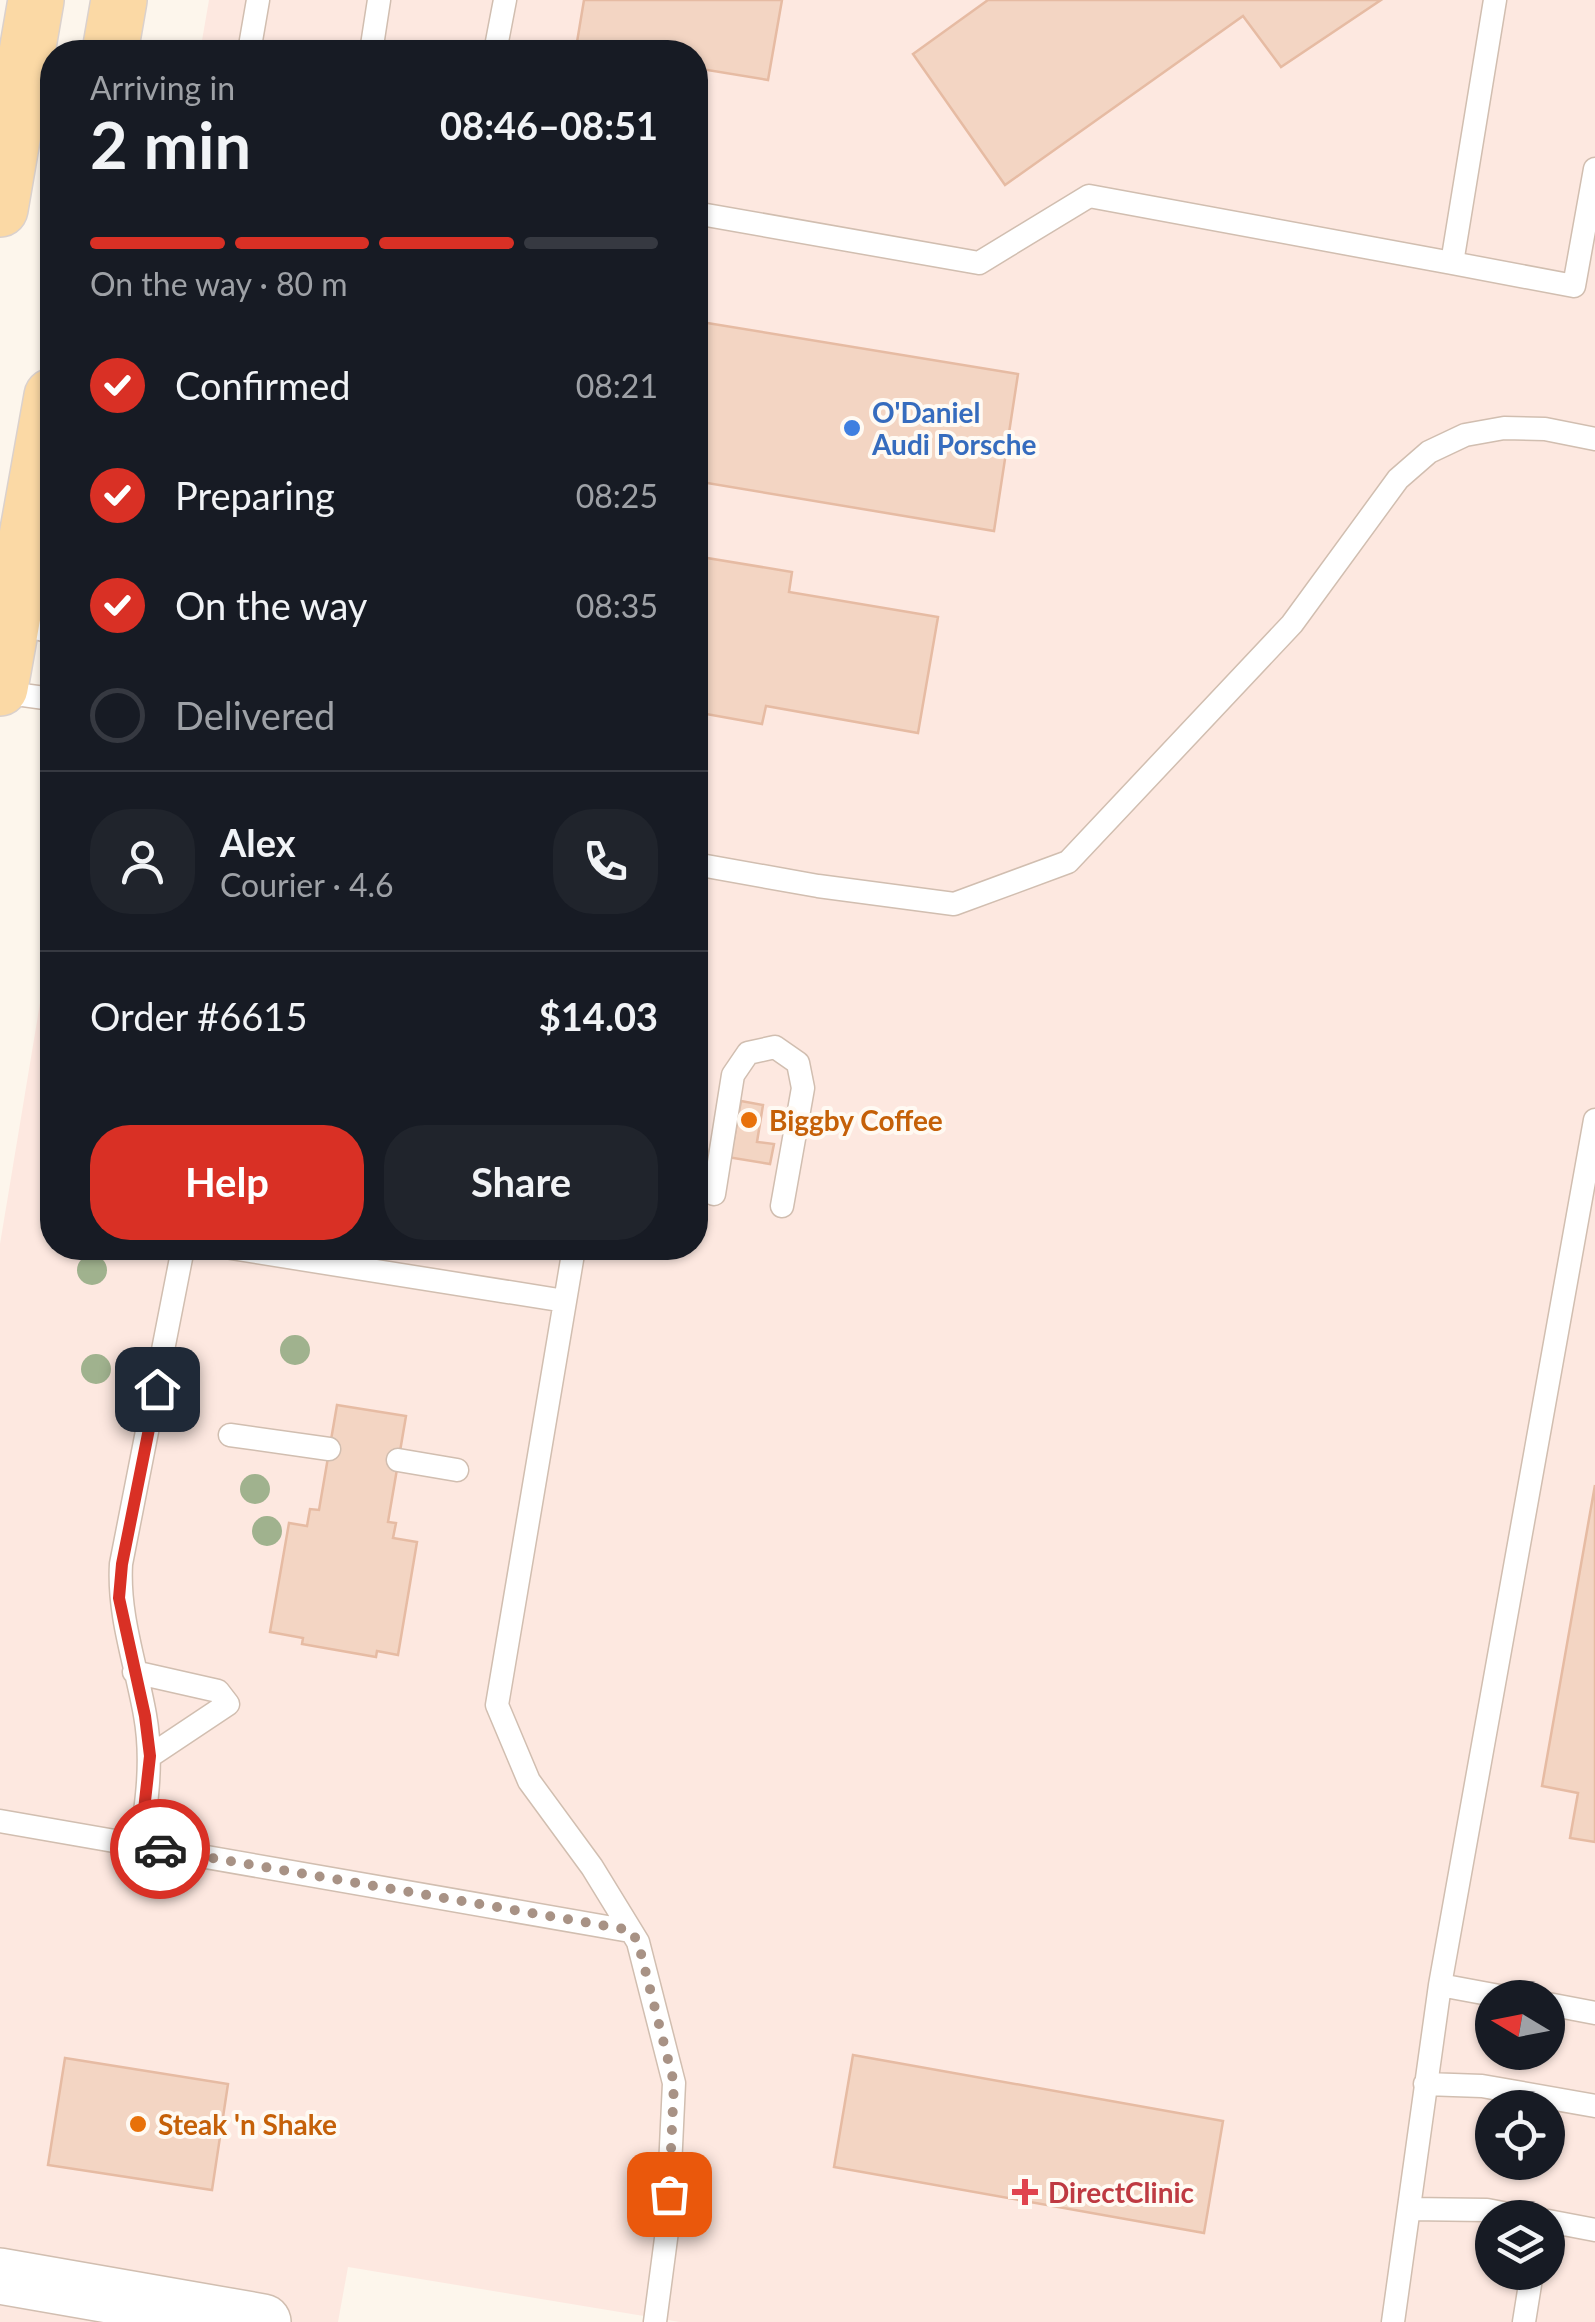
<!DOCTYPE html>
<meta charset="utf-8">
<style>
body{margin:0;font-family:Lato,sans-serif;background:#20242c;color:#f1f3f6;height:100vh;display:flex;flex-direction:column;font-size:38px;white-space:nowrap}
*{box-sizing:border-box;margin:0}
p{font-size:32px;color:#9ea1a6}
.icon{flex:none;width:55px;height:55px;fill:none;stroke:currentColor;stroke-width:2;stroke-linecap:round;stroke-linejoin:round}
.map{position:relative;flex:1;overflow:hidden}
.panel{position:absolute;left:40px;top:40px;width:668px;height:1220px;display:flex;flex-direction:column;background:#171b24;border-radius:40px;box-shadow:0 2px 8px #0004}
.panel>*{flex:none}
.needle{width:65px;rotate:280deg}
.fabs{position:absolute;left:1475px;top:1980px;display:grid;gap:20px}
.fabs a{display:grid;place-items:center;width:90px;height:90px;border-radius:50%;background:#171b24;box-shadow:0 2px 8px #0004;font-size:50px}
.pin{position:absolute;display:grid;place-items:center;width:85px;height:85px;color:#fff;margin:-42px;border-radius:20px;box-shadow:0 5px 15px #0006}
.courier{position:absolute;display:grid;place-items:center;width:100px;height:100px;margin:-50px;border:8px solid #d93025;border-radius:50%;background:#fff;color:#222;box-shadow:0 2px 12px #0007}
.head em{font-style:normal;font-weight:700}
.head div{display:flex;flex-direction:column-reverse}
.head{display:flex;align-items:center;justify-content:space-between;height:170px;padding:0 50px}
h1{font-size:65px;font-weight:700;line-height:75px}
.bar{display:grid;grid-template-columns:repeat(4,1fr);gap:15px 10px;align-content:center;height:120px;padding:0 50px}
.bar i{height:12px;border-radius:8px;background:#363941}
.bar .on{background:#d93025}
.bar p{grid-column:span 4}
.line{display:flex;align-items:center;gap:25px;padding:0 50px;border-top:2px solid #363941}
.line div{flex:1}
.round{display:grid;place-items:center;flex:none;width:105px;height:105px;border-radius:40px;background:#20242c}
ol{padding:0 50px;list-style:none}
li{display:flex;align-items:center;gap:30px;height:110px}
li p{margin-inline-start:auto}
li .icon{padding:10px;border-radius:50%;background:#d93025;color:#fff;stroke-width:4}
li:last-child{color:#9ea1a6}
li i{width:55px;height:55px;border:5px solid #363941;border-radius:50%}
.button{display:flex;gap:20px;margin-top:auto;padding:20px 50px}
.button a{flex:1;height:115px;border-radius:40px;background:#d93025;color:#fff;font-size:40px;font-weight:700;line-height:115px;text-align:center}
.button a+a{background:#20242c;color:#f1f3f6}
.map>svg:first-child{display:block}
.commercial{fill:#fde8e0;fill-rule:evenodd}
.building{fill:#f3d5c3;stroke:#e6bba3;stroke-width:2.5}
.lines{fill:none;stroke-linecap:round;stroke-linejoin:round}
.service-casing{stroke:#d1beb0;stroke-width:25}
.tertiary-casing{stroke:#d1beb0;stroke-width:58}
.primary-casing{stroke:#dad1cd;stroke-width:58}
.service{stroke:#fff;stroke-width:22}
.tertiary{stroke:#fff;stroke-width:55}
.primary{stroke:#fbd9a5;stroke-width:55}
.tree{fill:#a0b28e}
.done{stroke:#a89285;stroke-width:10;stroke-dasharray:0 18}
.route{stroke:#d93025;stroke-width:12}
.shop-dot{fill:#3f7fe0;stroke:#fffaf3;stroke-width:4}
.food-dot{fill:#e8710a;stroke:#fffaf3;stroke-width:4}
.health-dot{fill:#e0444e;stroke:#fffaf3;stroke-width:4}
.labels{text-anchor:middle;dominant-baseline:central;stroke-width:8;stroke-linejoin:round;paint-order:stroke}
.shop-label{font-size:28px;font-weight:bold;fill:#366cbe;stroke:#fffaf3;text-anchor:start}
.food-label{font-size:28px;font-weight:bold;fill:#c56008;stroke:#fffaf3;text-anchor:start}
.health-label{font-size:28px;font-weight:bold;fill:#be3a42;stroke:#fffaf3;text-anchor:start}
</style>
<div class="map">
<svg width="1595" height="2322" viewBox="0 0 1595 2322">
<rect width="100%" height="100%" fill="#fdf6ec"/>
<path class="commercial" d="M209,0H1595V2322H680L348,2267L338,2322H0V1244L52,931V1248H695V52H200ZM1492,1998H1548V2052H1492ZM1492,2108H1548V2162H1492ZM1492,2218H1548V2272H1492Z"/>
<path class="building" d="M584,0H782L768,80L695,68V52H601L576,48Z
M988,0H1381L1281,67L1243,16L1005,185L913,54Z
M695,321L1018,374L994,531L695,481Z
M695,556L792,572L789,592L938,617L918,733L766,706L762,724L695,712Z
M741,1101L763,1105L757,1142L774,1144L770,1164L709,1154L713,1135L734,1139Z
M337,1405L406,1416L388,1522L396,1523L393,1538L417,1542L398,1655L377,1651L376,1657L302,1644L303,1638L270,1632L289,1523L307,1526L310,1509L319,1510Z
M1595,1485V1842L1570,1838L1578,1793L1542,1786Z
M853,2055L1223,2121L1204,2233L834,2167Z
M65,2058L228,2084L212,2190L48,2165Z"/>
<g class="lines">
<defs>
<path id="service" d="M249,52L258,0
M371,52L379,0
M495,52L505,0
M695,213L979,263L1089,196L1452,263L1495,0
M1452,263L1574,286L1595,169
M12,622L52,632
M0,692L52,699
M695,864L818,886L954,904L1068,862L1292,624L1398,479L1429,452L1465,435L1504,428L1545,429L1595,439
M714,1194L733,1075L748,1053L775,1047L798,1063L803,1088L782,1206
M231,1248L565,1301
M574,1248L497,1705L529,1781L592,1867L638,1942L674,2083L667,2231L655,2322
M230,1435L329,1449
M398,1460L457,1470
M134,1672L218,1691L228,1704L150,1756
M0,1821L630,1931
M140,1846C147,1803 153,1759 145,1715C136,1664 118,1616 121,1564L183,1248
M1440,1985L1510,1998
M1548,2004L1595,2013
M1425,2084L1482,2086L1595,2106
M1409,2209L1487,2210L1528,2218
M1548,2221L1595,2230
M1393,2322L1440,1985L1595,1120
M1524,2322L1532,2272"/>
<path id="tertiary" d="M0,2276L263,2322"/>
<path id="primary" d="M110,52L119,0
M0,209L36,0
M0,688L52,396"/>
</defs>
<use href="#service" class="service-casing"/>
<use href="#tertiary" class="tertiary-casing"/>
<use href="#primary" class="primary-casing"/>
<use href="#service" class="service"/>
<use href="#tertiary" class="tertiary"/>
<use href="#primary" class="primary"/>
</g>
<g class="tree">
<circle cx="92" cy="1270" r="15"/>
<circle cx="295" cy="1350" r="15"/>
<circle cx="96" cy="1369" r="15"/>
<circle cx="255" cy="1489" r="15"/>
<circle cx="267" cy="1531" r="15"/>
</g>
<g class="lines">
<path class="done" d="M160,1849L630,1930L638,1942L674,2083L669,2194"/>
<path class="route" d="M157,1389L122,1564L119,1598L145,1716L150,1756L140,1846L160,1849"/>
</g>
<circle class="shop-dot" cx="852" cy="428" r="10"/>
<g class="food-dot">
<circle cx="749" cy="1120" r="10"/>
<circle cx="138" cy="2124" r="10"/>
</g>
<path class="health-dot" d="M1020 2177h10v10h10v10h-10v10h-10v-10h-10v-10h10z"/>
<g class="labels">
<g class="shop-label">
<text x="872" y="412">O'Daniel<tspan x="872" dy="32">Audi Porsche</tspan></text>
</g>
<g class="food-label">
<text x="769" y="1120">Biggby Coffee</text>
<text x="158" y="2124">Steak 'n Shake</text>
</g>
<g class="health-label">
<text x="1048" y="2192">DirectClinic</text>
</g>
</g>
</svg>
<div class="fabs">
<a><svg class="needle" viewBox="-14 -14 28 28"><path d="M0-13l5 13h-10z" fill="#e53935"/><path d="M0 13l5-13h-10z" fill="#9ea1a6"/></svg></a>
<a><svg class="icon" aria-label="locate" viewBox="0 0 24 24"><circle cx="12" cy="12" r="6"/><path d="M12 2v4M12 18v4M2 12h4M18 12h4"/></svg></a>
<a><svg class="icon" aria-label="layers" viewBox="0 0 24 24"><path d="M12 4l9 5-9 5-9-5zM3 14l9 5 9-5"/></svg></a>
</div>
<div class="pin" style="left:669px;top:2194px;background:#ea580c"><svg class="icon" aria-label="bag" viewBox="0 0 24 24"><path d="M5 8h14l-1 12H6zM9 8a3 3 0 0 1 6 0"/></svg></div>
<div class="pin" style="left:157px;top:1389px;background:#1f2937"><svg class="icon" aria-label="home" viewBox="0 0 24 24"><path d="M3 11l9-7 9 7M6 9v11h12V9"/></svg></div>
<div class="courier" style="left:160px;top:1849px"><svg class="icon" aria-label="car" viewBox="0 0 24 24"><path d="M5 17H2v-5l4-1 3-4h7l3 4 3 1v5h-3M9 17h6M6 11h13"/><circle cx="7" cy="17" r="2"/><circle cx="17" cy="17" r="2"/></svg></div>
<section class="panel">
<div class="head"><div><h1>2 min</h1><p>Arriving in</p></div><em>08:46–08:51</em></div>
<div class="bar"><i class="on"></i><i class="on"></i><i class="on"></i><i></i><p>On the way · 80 m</p></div>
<ol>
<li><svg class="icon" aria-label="check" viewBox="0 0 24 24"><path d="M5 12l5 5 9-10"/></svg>Confirmed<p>08:21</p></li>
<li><svg class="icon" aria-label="check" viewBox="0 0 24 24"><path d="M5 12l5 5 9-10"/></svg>Preparing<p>08:25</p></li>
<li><svg class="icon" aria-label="check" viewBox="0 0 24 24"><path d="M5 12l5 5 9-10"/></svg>On the way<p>08:35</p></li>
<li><i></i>Delivered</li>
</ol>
<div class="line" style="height:180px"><a class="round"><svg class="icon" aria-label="person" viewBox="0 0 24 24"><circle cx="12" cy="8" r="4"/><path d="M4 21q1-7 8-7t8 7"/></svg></a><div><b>Alex</b><p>Courier · 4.6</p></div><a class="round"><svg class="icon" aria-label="phone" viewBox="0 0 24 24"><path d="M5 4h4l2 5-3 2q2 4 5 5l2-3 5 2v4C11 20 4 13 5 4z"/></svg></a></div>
<div class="line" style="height:130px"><div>Order #6615</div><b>$14.03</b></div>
<div class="button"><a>Help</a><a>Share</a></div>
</section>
</div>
